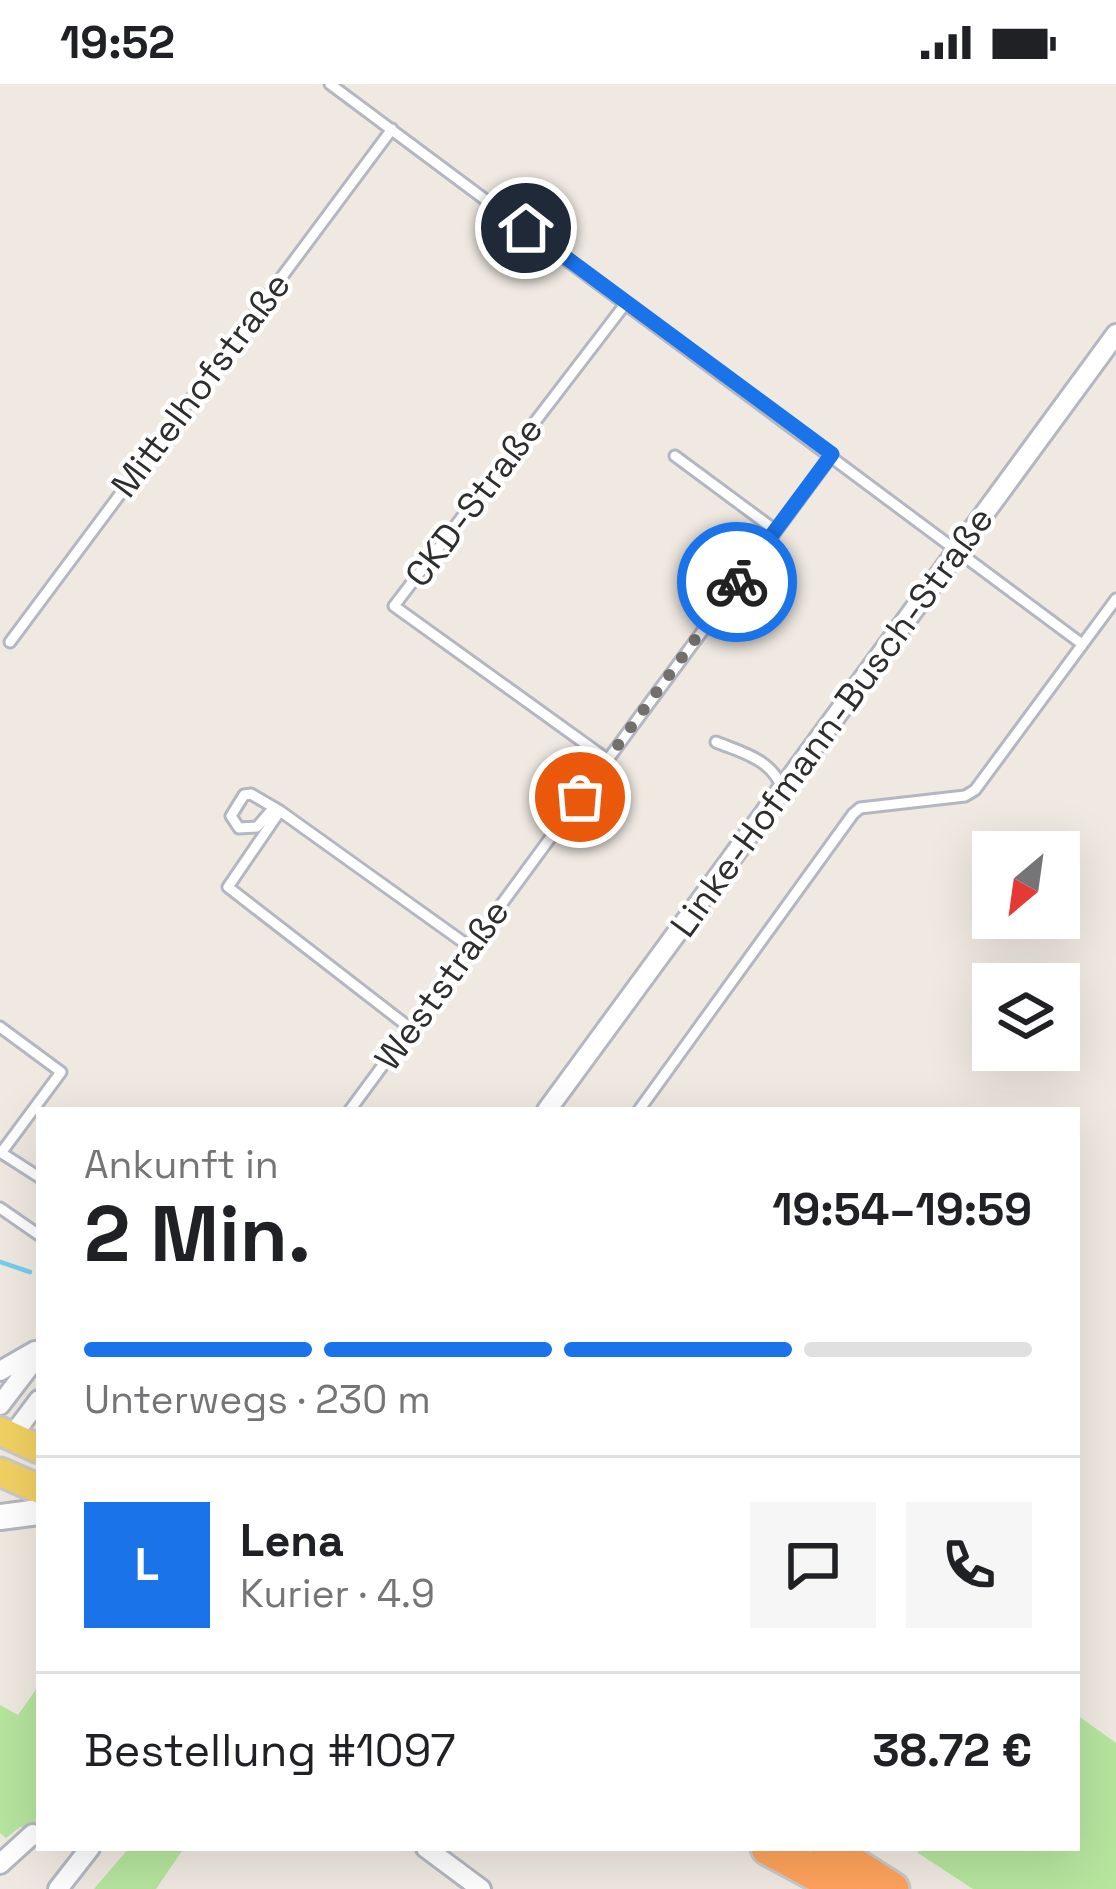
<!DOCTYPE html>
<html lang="de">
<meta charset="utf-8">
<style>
body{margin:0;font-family:"Space Grotesk",sans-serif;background:#f6f6f6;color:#202124;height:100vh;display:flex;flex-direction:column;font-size:45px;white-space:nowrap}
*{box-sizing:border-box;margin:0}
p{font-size:39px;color:#757577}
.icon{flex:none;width:66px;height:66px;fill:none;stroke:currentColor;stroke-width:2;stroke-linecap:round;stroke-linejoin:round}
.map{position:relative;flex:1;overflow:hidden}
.sheet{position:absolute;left:36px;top:1023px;width:1044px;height:744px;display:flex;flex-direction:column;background:#fff;border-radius:0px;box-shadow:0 12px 48px #0002}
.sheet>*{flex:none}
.needle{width:78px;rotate:209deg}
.controls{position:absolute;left:972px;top:747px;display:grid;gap:24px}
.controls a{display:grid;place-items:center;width:108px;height:108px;border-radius:0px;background:#fff;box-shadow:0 12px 48px #0002;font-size:60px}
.pin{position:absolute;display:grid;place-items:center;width:102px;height:102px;color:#fff;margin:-51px;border:6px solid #fff;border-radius:50%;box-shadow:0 3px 12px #0007}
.courier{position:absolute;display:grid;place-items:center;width:120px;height:120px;margin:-60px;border:9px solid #1a73e8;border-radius:50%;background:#fff;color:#222;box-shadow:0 3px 15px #0007}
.summary em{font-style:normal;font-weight:800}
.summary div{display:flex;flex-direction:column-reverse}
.summary{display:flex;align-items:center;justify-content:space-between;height:204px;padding:0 48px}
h1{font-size:78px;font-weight:800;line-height:90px}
.bar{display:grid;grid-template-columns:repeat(4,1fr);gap:18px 12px;align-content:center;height:144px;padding:0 48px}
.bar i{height:15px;border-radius:9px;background:#e0e0e0}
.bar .current{background:#1a73e8}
.bar p{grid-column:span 4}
.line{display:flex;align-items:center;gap:30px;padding:0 48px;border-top:3px solid #e0e0e0}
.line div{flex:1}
.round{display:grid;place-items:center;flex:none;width:126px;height:126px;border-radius:0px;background:#f6f6f6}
.status{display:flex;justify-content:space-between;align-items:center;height:84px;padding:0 60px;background:#fff;direction:ltr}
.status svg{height:33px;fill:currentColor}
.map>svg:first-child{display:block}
.green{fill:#b6e59e}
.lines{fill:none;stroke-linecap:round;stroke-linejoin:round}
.stream{stroke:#75cff0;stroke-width:4.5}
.lane-casing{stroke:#b4b7c1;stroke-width:15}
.street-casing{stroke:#b4b7c1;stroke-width:24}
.secondary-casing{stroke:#b4b7c1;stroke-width:30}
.primary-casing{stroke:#c9c9c9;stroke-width:33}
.highway-casing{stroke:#c9c9c9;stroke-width:39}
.lane{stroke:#fff;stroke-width:9}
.street{stroke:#fff;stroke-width:18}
.secondary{stroke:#fff;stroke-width:24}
.primary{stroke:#f2d163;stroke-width:27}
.highway{stroke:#ffa35c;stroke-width:33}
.done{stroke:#726f6d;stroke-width:12;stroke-dasharray:0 21.6}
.route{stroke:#1a73e8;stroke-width:15}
.labels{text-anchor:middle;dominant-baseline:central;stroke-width:9;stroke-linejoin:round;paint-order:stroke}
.street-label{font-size:36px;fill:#2e2e2e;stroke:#fff}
</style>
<div class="status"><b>19:52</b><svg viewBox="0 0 49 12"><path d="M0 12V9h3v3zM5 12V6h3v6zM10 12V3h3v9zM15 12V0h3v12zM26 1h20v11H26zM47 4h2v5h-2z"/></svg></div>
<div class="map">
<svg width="1116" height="1805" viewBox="0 0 1116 1805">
<rect width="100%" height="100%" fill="#efe9e1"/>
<path class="green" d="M39,1601V1745L20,1743L6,1754L0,1749V1621L18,1631Z
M1077,1631L1116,1659V1805H973L918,1769V1764H1077Z
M129,1764H184L156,1805H94Z"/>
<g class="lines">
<path class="stream" d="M0,1178L30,1188"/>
<defs>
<path id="lane" d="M330,0L1082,560
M675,372L775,446
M10,558L392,45
M716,658C743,669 771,675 782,704
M608,676L394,522L626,219
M251,710L280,727L270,728L257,743L239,744L231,732L244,711Z
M0,943L61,988L1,1069
M410,944L228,803L280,727L470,863
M350,1026L832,371
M639,1026L853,730L860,724L965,712L975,706L1116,515
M0,1068L39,1093
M0,1124L39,1151"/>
<path id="street" d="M547,1026L1116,250
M0,1287L35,1267
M0,1321L39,1270
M12,1352L39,1316
M426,1764L481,1805
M0,1780L33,1750L39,1752
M58,1805L90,1764"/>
<path id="secondary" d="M0,1433L39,1428"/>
<path id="primary" d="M0,1347L39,1365
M0,1388L39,1405"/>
<path id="highway" d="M768,1764L844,1805
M827,1764L892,1805"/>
</defs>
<use href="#lane" class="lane-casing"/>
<use href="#street" class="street-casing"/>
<use href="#secondary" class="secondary-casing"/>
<use href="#primary" class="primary-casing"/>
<use href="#highway" class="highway-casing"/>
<use href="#lane" class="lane"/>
<use href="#street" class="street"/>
<use href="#secondary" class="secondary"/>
<use href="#primary" class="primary"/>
<use href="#highway" class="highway"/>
</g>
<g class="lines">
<path class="done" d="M580,713L737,498"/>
<path class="route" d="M526,144L832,370L737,498"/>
</g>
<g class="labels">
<g class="street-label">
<text transform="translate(201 301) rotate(-53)">Mittelhofstraße</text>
<text transform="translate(474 418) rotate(-53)">CKD-Straße</text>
<text transform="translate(832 638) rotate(-54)">Linke-Hofmann-Busch-Straße</text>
<text transform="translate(442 901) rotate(-54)">Weststraße</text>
</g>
</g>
</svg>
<div class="controls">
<a><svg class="needle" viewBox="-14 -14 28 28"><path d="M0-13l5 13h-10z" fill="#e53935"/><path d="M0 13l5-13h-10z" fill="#757577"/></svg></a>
<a><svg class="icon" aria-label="layers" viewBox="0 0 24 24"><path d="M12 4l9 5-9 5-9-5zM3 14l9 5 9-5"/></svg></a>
</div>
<div class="pin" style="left:580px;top:713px;background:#ea580c"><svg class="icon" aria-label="bag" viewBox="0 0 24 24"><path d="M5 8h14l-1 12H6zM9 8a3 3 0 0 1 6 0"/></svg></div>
<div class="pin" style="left:526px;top:144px;background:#1f2937"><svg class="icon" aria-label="home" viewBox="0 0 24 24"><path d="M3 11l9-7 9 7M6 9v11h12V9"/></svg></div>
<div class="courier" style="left:737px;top:498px"><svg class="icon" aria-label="bike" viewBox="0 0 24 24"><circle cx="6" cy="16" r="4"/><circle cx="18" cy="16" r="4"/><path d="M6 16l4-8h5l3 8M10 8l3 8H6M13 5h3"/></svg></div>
<section class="sheet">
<div class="summary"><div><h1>2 Min.</h1><p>Ankunft in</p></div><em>19:54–19:59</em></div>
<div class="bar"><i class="current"></i><i class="current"></i><i class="current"></i><i></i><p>Unterwegs · 230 m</p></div>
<div class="line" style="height:216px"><b class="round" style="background:#1a73e8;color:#fff">L</b><div><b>Lena</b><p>Kurier · 4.9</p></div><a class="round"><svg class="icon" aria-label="chat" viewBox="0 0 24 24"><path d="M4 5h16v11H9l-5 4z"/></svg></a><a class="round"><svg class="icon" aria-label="phone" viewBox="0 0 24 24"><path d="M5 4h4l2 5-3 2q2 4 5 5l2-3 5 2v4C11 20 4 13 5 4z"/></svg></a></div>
<div class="line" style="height:156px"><div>Bestellung #1097</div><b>38.72 €</b></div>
</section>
</div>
